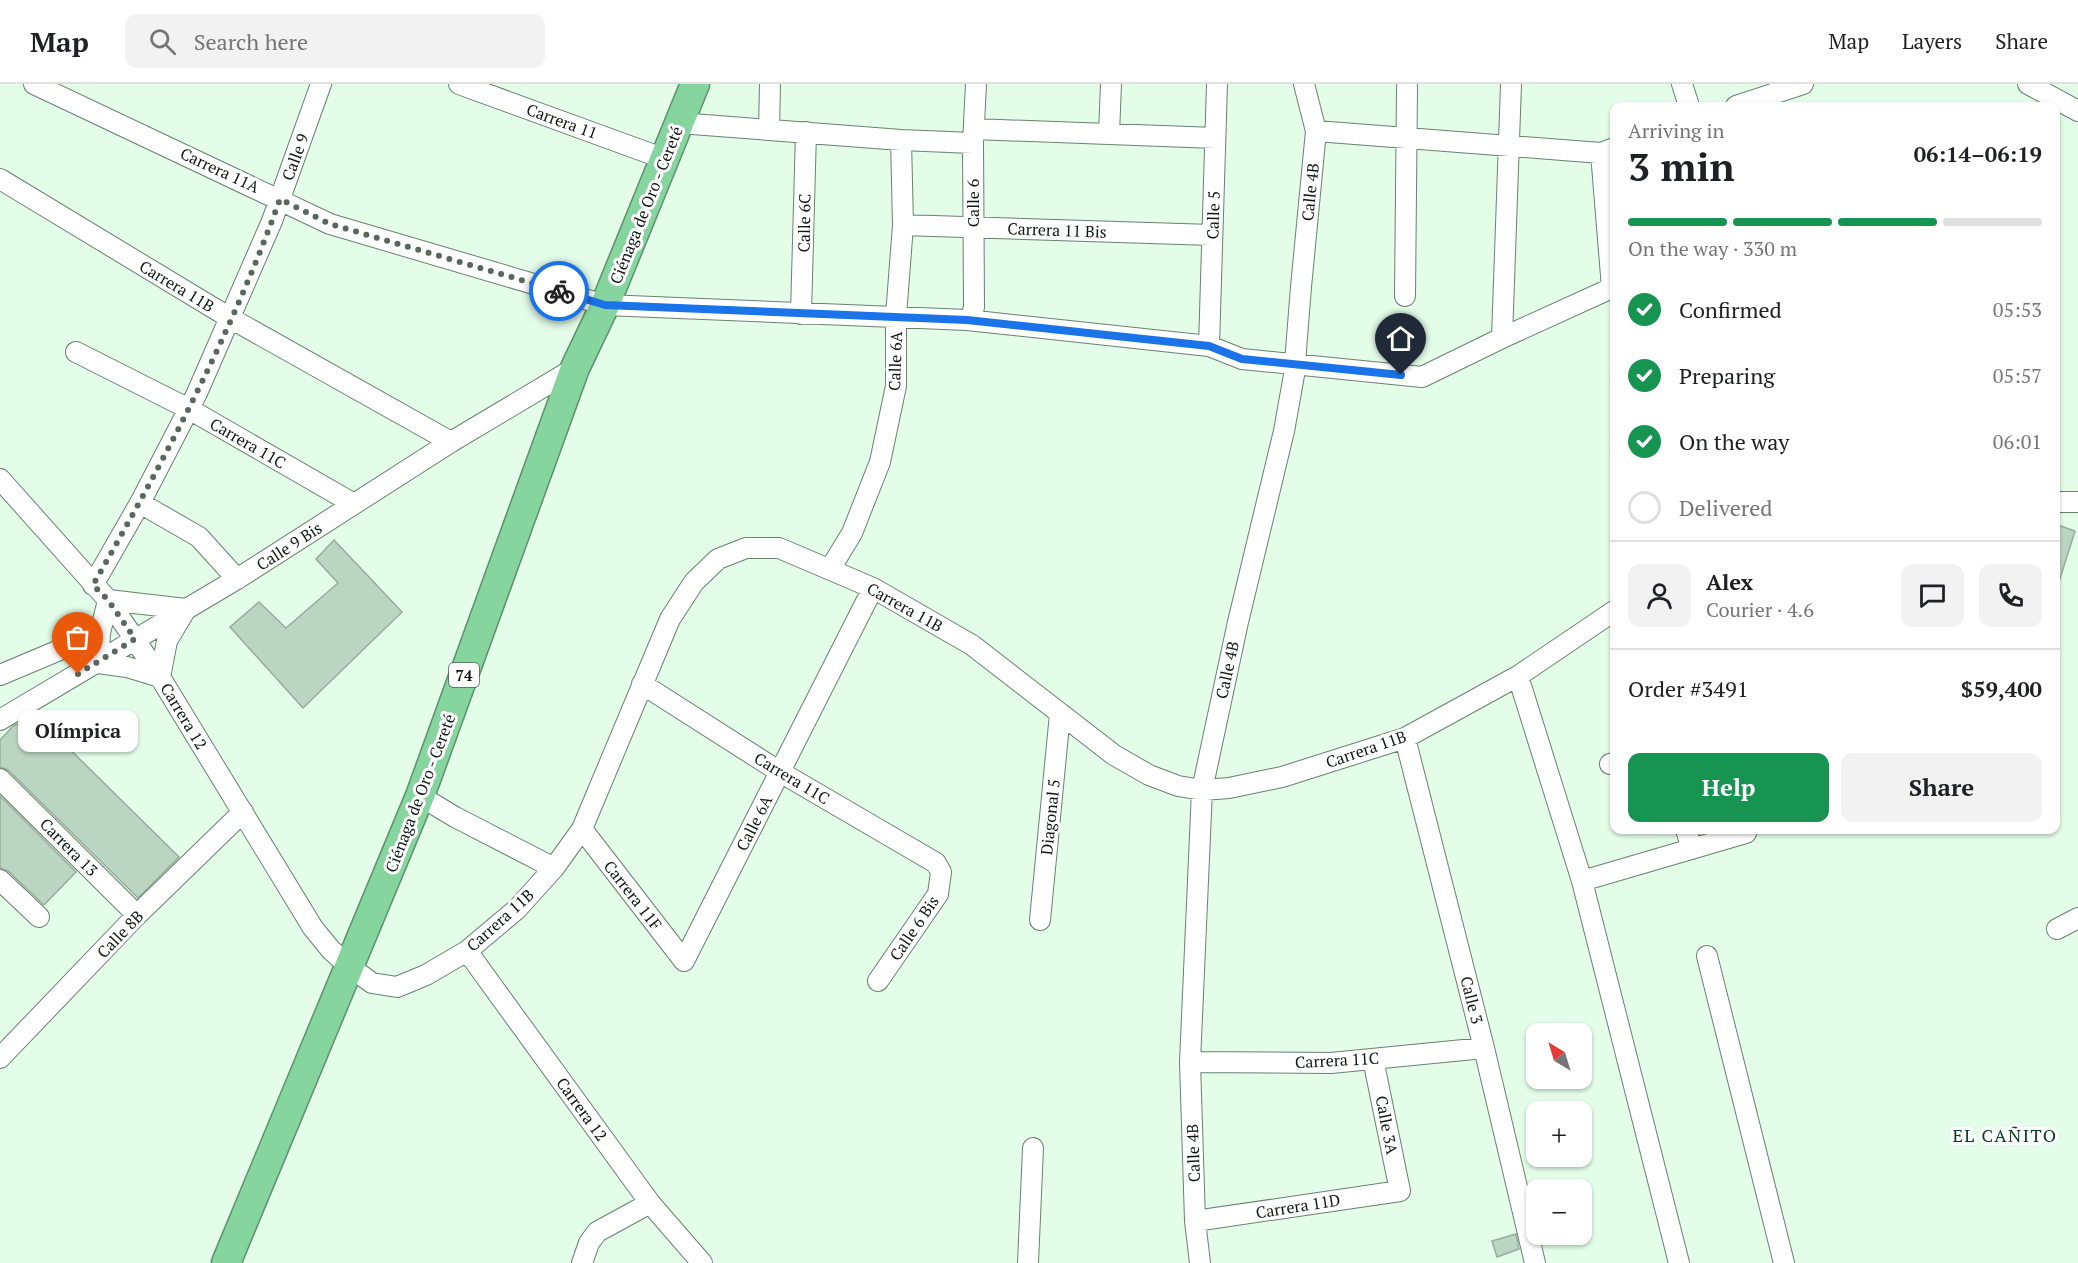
<!DOCTYPE html>
<meta charset="utf-8">
<style>
body{margin:0;font-family:"PT Serif",serif;background:#f2f2f2;color:#202124;height:100vh;display:flex;flex-direction:column;font-size:22px;white-space:nowrap}
*{box-sizing:border-box;margin:0}
p{font-size:20px;color:#757577}
.icon{flex:none;width:33px;height:33px;fill:none;stroke:currentColor;stroke-width:2;stroke-linecap:round;stroke-linejoin:round}
.map{position:relative;flex:1;overflow:hidden}
.panel{position:absolute;left:1610px;top:18px;width:450px;height:732px;display:flex;flex-direction:column;background:#fff;border-radius:12px;box-shadow:0 2px 4px #0004}
.panel>*{flex:none}
.needle{width:39px;rotate:322deg}
.tools{position:absolute;left:1526px;top:939px;display:grid;gap:12px}
.tools a{display:grid;place-items:center;width:66px;height:66px;border-radius:12px;background:#fff;box-shadow:0 2px 4px #0004;font-size:30px}
.pin{position:absolute;display:grid;place-items:center;width:51px;height:51px;color:#fff;margin:-62px -26px;border-radius:50% 50% 50% 0;rotate:-45deg;box-shadow:0 0 6px #0007}
.pin .icon{rotate:45deg}
.courier{position:absolute;display:grid;place-items:center;width:60px;height:60px;margin:-30px;border:4px solid #1a73e8;border-radius:50%;background:#fff;color:#222;box-shadow:0 2px 8px #0007}
.bubble{position:absolute;height:42px;border-radius:12px;background:#fff;box-shadow:0 2px 4px #0004;font-size:20px;font-weight:700;line-height:42px;text-align:center}
.headline em{font-style:normal;font-weight:700}
.headline div{display:flex;flex-direction:column-reverse}
.headline{display:flex;align-items:center;justify-content:space-between;height:102px;padding:0 18px}
h1{font-size:39px;font-weight:700;line-height:45px}
.bar{display:grid;grid-template-columns:repeat(4,1fr);gap:9px 6px;align-content:center;height:72px;padding:0 18px}
.bar i{height:8px;border-radius:4px;background:#e0e0e0}
.bar .on{background:#179451}
.bar p{grid-column:span 4}
.line{display:flex;align-items:center;gap:15px;padding:0 18px;border-top:2px solid #e0e0e0}
.line div{flex:1}
.round{display:grid;place-items:center;flex:none;width:63px;height:63px;border-radius:12px;background:#f2f2f2}
ol{padding:0 18px;list-style:none}
li{display:flex;align-items:center;gap:18px;height:66px}
li p{margin-inline-start:auto}
li .icon{padding:6px;border-radius:50%;background:#179451;color:#fff;stroke-width:4}
li:last-child{color:#757577}
li i{width:33px;height:33px;border:3px solid #e0e0e0;border-radius:50%}
.action{display:flex;gap:12px;margin-top:auto;padding:12px 18px}
.action a{flex:1;height:69px;border-radius:12px;background:#179451;color:#fff;font-size:24px;font-weight:700;line-height:69px;text-align:center}
.action a+a{background:#f2f2f2;color:#202124}
header{display:flex;align-items:center;gap:36px;box-sizing:border-box;height:84px;padding:0 30px;background:#fff;border-bottom:2px solid #e0e0e0}
header strong{font-size:28px}
nav{display:flex;gap:33px;margin-inline-start:auto;font-size:21px}
.search{width:420px;height:54px;background:#f2f2f2;display:flex;align-items:center;gap:15px;box-sizing:border-box;padding:0 21px;border-radius:12px;color:#757577;font-size:22px}
.map>svg:first-child{display:block}
.building{fill:#bcd5c2;stroke:#95ad9b;stroke-width:1.5}
.lines{fill:none;stroke-linecap:round;stroke-linejoin:round}
.minor-casing{stroke:#698170;stroke-width:22}
.highway-casing{stroke:#5c926d;stroke-width:31}
.minor{stroke:#fff;stroke-width:20}
.highway{stroke:#86d59e;stroke-width:28}
.done{stroke:#59685d;stroke-width:6;stroke-dasharray:0 10.8}
.route{stroke:#1a73e8;stroke-width:8}
.labels{text-anchor:middle;dominant-baseline:central;stroke-width:6;stroke-linejoin:round;paint-order:stroke}
.shield{fill:#fff;stroke:#565d58;stroke-width:1.5}
.shield-label{font-size:15px;font-weight:bold;fill:#0e1711}
.street-label{font-size:16px;fill:#0e1711;stroke:#fff}
.neighbourhood-label{font-size:18px;letter-spacing:1.5px;fill:#054020;stroke:#fff}
</style>
<header>
<strong>Map</strong>
<div class="search"><svg class="icon" aria-label="search" viewBox="0 0 24 24"><circle cx="10" cy="10" r="6"/><path d="M15 15l6 6"/></svg>Search here</div>
<nav><a>Map</a><a>Layers</a><a>Share</a></nav>
</header>
<div class="map">
<svg width="2078" height="1179" viewBox="0 0 2078 1179">
<rect width="100%" height="100%" fill="#e3fde9"/>
<path class="building" d="M2055,440L2075,447L2058,501L2055,500Z
M334,456L402,528L303,624L230,543L259,518L286,544L338,499L316,475Z
M35,631L179,773L138,814L8,686L0,683V656L13,642Z
M0,712L76,788L44,821L8,787L0,784Z
M1516,1150L1519,1165L1497,1173L1492,1157Z"/>
<g class="lines">
<defs>
<path id="minor" d="M34,0L330,140L605,221L967,236L1209,262L1242,275L1422,293L1502,254L1614,203
M459,0L665,75
M1682,0L1689,22
M2028,0L2078,27
M1736,22L1803,0
M679,39L901,56L973,59
M974,45L1215,54
M769,46L770,0
M1316,47L1601,69L1614,64
M1109,50L1111,0
M1601,69L1612,204
M0,95L230,234L451,358
M903,141L1212,151
M1405,212L1407,3
M801,230L806,48
M967,236L972,231L974,223L973,59L976,0
M1502,254L1511,0
M1209,262L1217,0
M76,268L189,325L354,420
M0,395L108,516L160,593L313,844L331,866L350,883L372,899L397,903L426,891L467,867L517,825L554,784L582,745L670,535L694,498L718,475L746,464H779L873,504L972,561L1114,671L1149,691L1178,702L1202,706L1229,704L1282,693L1405,654L1518,592L1614,527
M2055,418H2078
M140,419L199,453L237,495
M830,485L852,449L880,378L896,302V232L903,141L901,56
M93,501L140,419L197,309L272,137L321,0
M108,516L186,525L167,557L160,593L127,583L98,579L100,549Z
M0,591L100,549
M1518,592L1582,797L1679,1179
M642,600L780,688L936,779L941,788L938,810L878,897
M0,636L237,495L451,358L575,284
M1405,654L1484,964L1535,1179
M1610,680L1614,679
M0,695L137,831
M420,712L455,733L554,784
M582,745L684,877L873,504
M1686,746L1692,765
M0,796L39,833
M1582,797L1746,749
M1040,836L1060,630
M2057,845L2078,834
M467,867L650,1119L702,1179
M1707,872L1784,1179
M0,974L137,831L243,728
M1190,978L1331,979L1484,964
M1195,1137L1400,1107L1373,975
M582,1179L589,1159L597,1148L650,1119
M1028,1179L1033,1064
M1200,1179L1195,1137L1190,978L1202,706L1238,538L1284,347L1294,291L1301,203L1316,47L1304,0"/>
<path id="highway" d="M226,1179L420,712L575,284L605,221L695,0"/>
</defs>
<use href="#minor" class="minor-casing"/>
<use href="#highway" class="highway-casing"/>
<use href="#minor" class="minor"/>
<use href="#highway" class="highway"/>
</g>
<g class="lines">
<path class="done" d="M78,590L135,555L108,516L93,501C164,377 232,249 280,115L330,140L559,207"/>
<path class="route" d="M559,207L605,221L967,236L1209,262L1242,275L1401,291"/>
</g>
<g class="labels">
<rect class="shield" x="449" y="579" width="30" height="24" rx="4.5"/>
<g class="shield-label">
<text x="464" y="591">74</text>
</g>
<g class="street-label">
<text transform="translate(562 37) rotate(20)">Carrera 11</text>
<text transform="translate(295 73) rotate(-70)">Calle 9</text>
<text transform="translate(220 86) rotate(25)">Carrera 11A</text>
<text transform="translate(1310 108) rotate(-84)">Calle 4B</text>
<text transform="translate(973 119) rotate(-90)">Calle 6</text>
<text transform="translate(646 121) rotate(-68)">Ciénaga de Oro - Cereté</text>
<text transform="translate(1213 131) rotate(-88)">Calle 5</text>
<text transform="translate(804 139) rotate(-89)">Calle 6C</text>
<text transform="translate(1057 146) rotate(2)">Carrera 11 Bis</text>
<text transform="translate(177 202) rotate(31)">Carrera 11B</text>
<text transform="translate(895 277) rotate(-88)">Calle 6A</text>
<text transform="translate(248 359) rotate(30)">Carrera 11C</text>
<text transform="translate(289 462) rotate(-33)">Calle 9 Bis</text>
<text transform="translate(905 523) rotate(29)">Carrera 11B</text>
<text transform="translate(1227 586) rotate(-78)">Calle 4B</text>
<text transform="translate(184 632) rotate(59)">Carrera 12</text>
<text transform="translate(1366 665) rotate(-19)">Carrera 11B</text>
<text transform="translate(792 694) rotate(31)">Carrera 11C</text>
<text transform="translate(420 709) rotate(-69)">Ciénaga de Oro - Cereté</text>
<text transform="translate(1050 733) rotate(-84)">Diagonal 5</text>
<text transform="translate(754 739) rotate(-63)">Calle 6A</text>
<text transform="translate(69 763) rotate(45)">Carrera 13</text>
<text transform="translate(633 811) rotate(52)">Carrera 11F</text>
<text transform="translate(500 836) rotate(-42)">Carrera 11B</text>
<text transform="translate(914 844) rotate(-56)">Calle 6 Bis</text>
<text transform="translate(120 850) rotate(-46)">Calle 8B</text>
<text transform="translate(1472 916) rotate(76)">Calle 3</text>
<text transform="translate(1337 976) rotate(-3)">Carrera 11C</text>
<text transform="translate(582 1025) rotate(54)">Carrera 12</text>
<text transform="translate(1387 1041) rotate(79)">Calle 3A</text>
<text transform="translate(1193 1069) rotate(-92)">Calle 4B</text>
<text transform="translate(1298 1122) rotate(-9)">Carrera 11D</text>
</g>
<g class="neighbourhood-label">
<text x="2005" y="1051">EL CAÑITO</text>
</g>
</g>
</svg>
<div class="tools">
<a><svg class="needle" viewBox="-14 -14 28 28"><path d="M0-13l5 13h-10z" fill="#e53935"/><path d="M0 13l5-13h-10z" fill="#757577"/></svg></a>
<a>+</a>
<a>−</a>
</div>
<div class="pin" style="left:78px;top:590px;background:#ea580c"><svg class="icon" aria-label="bag" viewBox="0 0 24 24"><path d="M5 8h14l-1 12H6zM9 8a3 3 0 0 1 6 0"/></svg></div>
<div class="pin" style="left:1401px;top:291px;background:#1f2937"><svg class="icon" aria-label="home" viewBox="0 0 24 24"><path d="M3 11l9-7 9 7M6 9v11h12V9"/></svg></div>
<div class="courier" style="left:559px;top:207px"><svg class="icon" aria-label="bike" viewBox="0 0 24 24"><circle cx="6" cy="16" r="4"/><circle cx="18" cy="16" r="4"/><path d="M6 16l4-8h5l3 8M10 8l3 8H6M13 5h3"/></svg></div>
<div class="bubble" style="left:18px;top:626px;width:120px">Olímpica</div>
<section class="panel">
<div class="headline"><div><h1>3 min</h1><p>Arriving in</p></div><em>06:14–06:19</em></div>
<div class="bar"><i class="on"></i><i class="on"></i><i class="on"></i><i></i><p>On the way · 330 m</p></div>
<ol>
<li><svg class="icon" aria-label="check" viewBox="0 0 24 24"><path d="M5 12l5 5 9-10"/></svg>Confirmed<p>05:53</p></li>
<li><svg class="icon" aria-label="check" viewBox="0 0 24 24"><path d="M5 12l5 5 9-10"/></svg>Preparing<p>05:57</p></li>
<li><svg class="icon" aria-label="check" viewBox="0 0 24 24"><path d="M5 12l5 5 9-10"/></svg>On the way<p>06:01</p></li>
<li><i></i>Delivered</li>
</ol>
<div class="line" style="height:108px"><a class="round"><svg class="icon" aria-label="person" viewBox="0 0 24 24"><circle cx="12" cy="8" r="4"/><path d="M4 21q1-7 8-7t8 7"/></svg></a><div><b>Alex</b><p>Courier · 4.6</p></div><a class="round"><svg class="icon" aria-label="chat" viewBox="0 0 24 24"><path d="M4 5h16v11H9l-5 4z"/></svg></a><a class="round"><svg class="icon" aria-label="phone" viewBox="0 0 24 24"><path d="M5 4h4l2 5-3 2q2 4 5 5l2-3 5 2v4C11 20 4 13 5 4z"/></svg></a></div>
<div class="line" style="height:78px"><div>Order #3491</div><b>$59,400</b></div>
<div class="action"><a>Help</a><a>Share</a></div>
</section>
</div>
